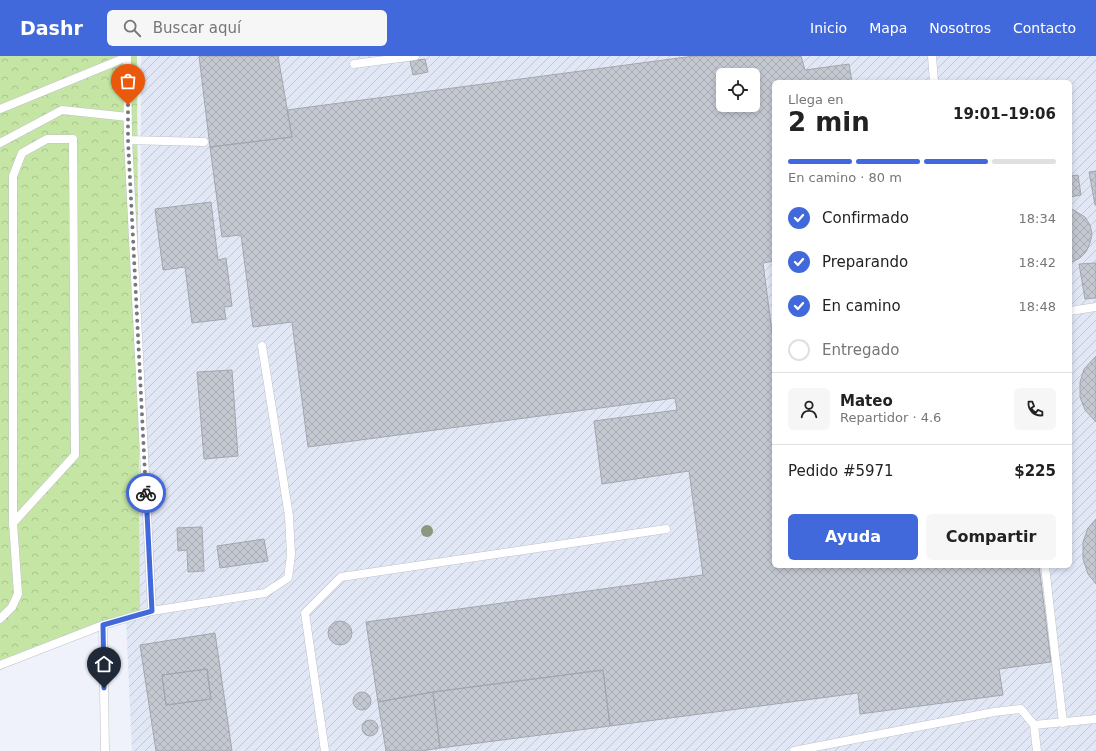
<!DOCTYPE html>
<html lang="es">
<meta charset="utf-8">
<style>
body{margin:0;font-family:"DejaVu Sans",sans-serif;background:#f6f6f6;color:#222;height:100vh;display:flex;flex-direction:column;font-size:15px;white-space:nowrap}
*{box-sizing:border-box;margin:0}
p{font-size:13px;color:#767676}
.icon{flex:none;width:22px;height:22px;fill:none;stroke:currentColor;stroke-width:2;stroke-linecap:round;stroke-linejoin:round}
.map{position:relative;flex:1;overflow:hidden}
.panel{position:absolute;left:772px;top:24px;width:300px;height:488px;display:flex;flex-direction:column;background:#fff;border-radius:6px;box-shadow:0 2px 6px #0003}
.panel>*{flex:none}
.fabs{position:absolute;left:716px;top:12px;display:grid;gap:8px}
.fabs a{display:grid;place-items:center;width:44px;height:44px;border-radius:6px;background:#fff;box-shadow:0 2px 6px #0003;font-size:20px}
.pin{position:absolute;display:grid;place-items:center;width:34px;height:34px;color:#fff;margin:-41px -17px;border-radius:50% 50% 50% 0;rotate:-45deg;box-shadow:0 0 4px #0007}
.pin .icon{rotate:45deg}
.courier{position:absolute;display:grid;place-items:center;width:40px;height:40px;margin:-20px;border:3px solid #4269db;border-radius:50%;background:#fff;color:#222;box-shadow:0 1px 5px #0007}
.headline em{font-style:normal;font-weight:700}
.headline div{display:flex;flex-direction:column-reverse}
.headline{display:flex;align-items:center;justify-content:space-between;height:68px;padding:0 16px}
h1{font-size:26px;font-weight:700;line-height:30px}
.bar{display:grid;grid-template-columns:repeat(4,1fr);gap:6px 4px;align-content:center;height:48px;padding:0 16px}
.bar i{height:5px;border-radius:3px;background:#e0e0e0}
.bar .active{background:#4269db}
.bar p{grid-column:span 4}
.line{display:flex;align-items:center;gap:10px;padding:0 16px;border-top:1px solid #e0e0e0}
.line div{flex:1}
.round{display:grid;place-items:center;flex:none;width:42px;height:42px;border-radius:6px;background:#f6f6f6}
ol{padding:0 16px;list-style:none}
li{display:flex;align-items:center;gap:12px;height:44px}
li p{margin-inline-start:auto}
li .icon{padding:4px;border-radius:50%;background:#4269db;color:#fff;stroke-width:4}
li:last-child{color:#767676}
li i{width:22px;height:22px;border:2px solid #e0e0e0;border-radius:50%}
.action{display:flex;gap:8px;margin-top:auto;padding:8px 16px}
.action a{flex:1;height:46px;border-radius:6px;background:#4269db;color:#fff;font-size:16px;font-weight:700;line-height:46px;text-align:center}
.action a+a{background:#f6f6f6;color:#222}
header{display:flex;align-items:center;gap:24px;box-sizing:border-box;height:56px;padding:0 20px;background:#4269db;color:#fff}
header strong{font-size:19px}
nav{display:flex;gap:22px;margin-inline-start:auto;font-size:14px}
.search{width:280px;height:36px;background:#f6f6f6;display:flex;align-items:center;gap:10px;box-sizing:border-box;padding:0 14px;border-radius:6px;color:#767676;font-size:15px}
.map>svg:first-child{display:block}
.industrial{fill:url(#industrial-furrows);fill-rule:evenodd}
.park{fill:url(#park-crowns)}
.building{fill:url(#building-cross-hatch);stroke:#a3a6ae;fill-rule:evenodd}
.lines{fill:none;stroke-linecap:round;stroke-linejoin:round}
.lane-casing{stroke:#bfc2ca;stroke-width:9}
.lane{stroke:#fff;stroke-width:8}
.tree{fill:#8a987f}
.done{stroke:#77787d;stroke-width:4;stroke-dasharray:0 7.2}
.route{stroke:#4269db;stroke-width:5}
</style>
<header>
<strong>Dashr</strong>
<div class="search"><svg class="icon" aria-label="search" viewBox="0 0 24 24"><circle cx="10" cy="10" r="6"/><path d="M15 15l6 6"/></svg>Buscar aquí</div>
<nav><a>Inicio</a><a>Mapa</a><a>Nosotros</a><a>Contacto</a></nav>
</header>
<div class="map">
<svg width="1096" height="695" viewBox="0 0 1096 695">
<defs>
<pattern id="industrial-furrows" width="10" height="10" patternUnits="userSpaceOnUse"><rect width="10" height="10" fill="#e2e7f6"/><path d="M-1 1l2-2M0 10L10 0M9 11l2-2" fill="none" stroke="#c2c7d4"/></pattern>
<pattern id="park-crowns" width="20" height="18" patternUnits="userSpaceOnUse"><rect width="20" height="18" fill="#c5e5a4"/><path d="M2 6a3 3 0 1 1 6 0M12 15a3 3 0 1 1 6 0" fill="none" stroke="#aac58e"/></pattern>
<pattern id="building-cross-hatch" width="8" height="8" patternUnits="userSpaceOnUse"><rect width="8" height="8" fill="#c4c8d0"/><path d="M0 0l8 8M0 8l8-8" fill="none" stroke="#a9acb3"/></pattern>
</defs>
<rect width="100%" height="100%" fill="#eff2fa"/>
<path class="industrial" d="M141,0H1096V695H132L126,563L140,556ZM723,19H753V49H723ZM774,26H1070V510H774Z"/>
<path class="park" d="M0,0H137L140,556L0,614Z"/>
<path class="building" d="M199,0H278L292,81L210,91Z
M694,0H801L805,14L849,8L852,26H774V205L763,207L774,291V510H1039L1051,606L999,613L1003,639L860,658L858,637L610,670L603,614L433,636L378,646L366,566L703,519L689,415L602,428L594,365L677,354L675,342L308,391L292,266L253,271L241,179L222,181L210,91L292,81L287,54ZM723,19H753V49H723Z
M425,3L428,16L413,19L410,5Z
M1096,115V149H1095L1089,116Z
M1078,119L1081,139L1070,141V120Z
M211,146L218,204L226,202L232,250L224,251L226,263L192,267L185,211L163,214L155,153Z
M1070,152L1085,161L1090,169L1092,178L1090,187L1086,196L1080,202L1070,207Z
M1096,207V242L1085,243L1079,208Z
M1096,300V366L1085,354L1080,341V326L1084,313Z
M232,314L238,400L204,403L197,316Z
M1096,463V528L1088,518L1083,503V486L1088,472Z
M202,471L204,515L188,516L187,494L178,495L177,472Z
M264,483L268,505L220,512L217,490Z
M328 577a12 12 0 1 1 24 0a12 12 0 1 1-24 0Z
M215,577L232,695H156L140,589ZM207,613L211,643L166,649L162,619Z
M207,613L211,643L166,649L162,619Z
M603,614L610,670L440,692L433,636Z
M353 645a9 9 0 1 1 18 0a9 9 0 1 1-18 0Z
M433,636L440,692L421,695H386L378,646Z
M362 672a8 8 0 1 1 16 0a8 8 0 1 1-16 0Z"/>
<g class="lines">
<defs>
<path id="lane" d="M127,0L128,84
M932,0L934,26
M354,8L415,0
M0,53L127,1
M0,87L62,54L128,61
M1070,255L1096,251
M1045,510L1063,667
M152,555L128,84L204,86
M0,563L12,551L18,538L13,467V120L22,97L47,83H73L75,399L13,467
M103,569L105,695
M0,609L103,569L152,555L265,537L288,522L291,499L289,460L262,290
M1034,669L1096,663
M325,695L305,557L341,521L666,473
M794,695L994,656L1021,653L1034,669L1037,695"/>
</defs>
<use href="#lane" class="lane-casing"/>
<use href="#lane" class="lane"/>
</g>
<circle class="tree" cx="427" cy="475" r="6"/>
<g class="lines">
<path class="done" d="M128,49V84L146,437"/>
<path class="route" d="M104,632L103,569L152,555L146,437"/>
</g>
</svg>
<div class="fabs">
<a><svg class="icon" aria-label="locate" viewBox="0 0 24 24"><circle cx="12" cy="12" r="6"/><path d="M12 2v4M12 18v4M2 12h4M18 12h4"/></svg></a>
</div>
<div class="pin" style="left:128px;top:49px;background:#ea580c"><svg class="icon" aria-label="bag" viewBox="0 0 24 24"><path d="M5 8h14l-1 12H6zM9 8a3 3 0 0 1 6 0"/></svg></div>
<div class="pin" style="left:104px;top:632px;background:#1f2937"><svg class="icon" aria-label="home" viewBox="0 0 24 24"><path d="M3 11l9-7 9 7M6 9v11h12V9"/></svg></div>
<div class="courier" style="left:146px;top:437px"><svg class="icon" aria-label="bike" viewBox="0 0 24 24"><circle cx="6" cy="16" r="4"/><circle cx="18" cy="16" r="4"/><path d="M6 16l4-8h5l3 8M10 8l3 8H6M13 5h3"/></svg></div>
<section class="panel">
<div class="headline"><div><h1>2 min</h1><p>Llega en</p></div><em>19:01–19:06</em></div>
<div class="bar"><i class="active"></i><i class="active"></i><i class="active"></i><i></i><p>En camino · 80 m</p></div>
<ol>
<li><svg class="icon" aria-label="check" viewBox="0 0 24 24"><path d="M5 12l5 5 9-10"/></svg>Confirmado<p>18:34</p></li>
<li><svg class="icon" aria-label="check" viewBox="0 0 24 24"><path d="M5 12l5 5 9-10"/></svg>Preparando<p>18:42</p></li>
<li><svg class="icon" aria-label="check" viewBox="0 0 24 24"><path d="M5 12l5 5 9-10"/></svg>En camino<p>18:48</p></li>
<li><i></i>Entregado</li>
</ol>
<div class="line" style="height:72px"><a class="round"><svg class="icon" aria-label="person" viewBox="0 0 24 24"><circle cx="12" cy="8" r="4"/><path d="M4 21q1-7 8-7t8 7"/></svg></a><div><b>Mateo</b><p>Repartidor · 4.6</p></div><a class="round"><svg class="icon" aria-label="phone" viewBox="0 0 24 24"><path d="M5 4h4l2 5-3 2q2 4 5 5l2-3 5 2v4C11 20 4 13 5 4z"/></svg></a></div>
<div class="line" style="height:52px"><div>Pedido #5971</div><b>$225</b></div>
<div class="action"><a>Ayuda</a><a>Compartir</a></div>
</section>
</div>
